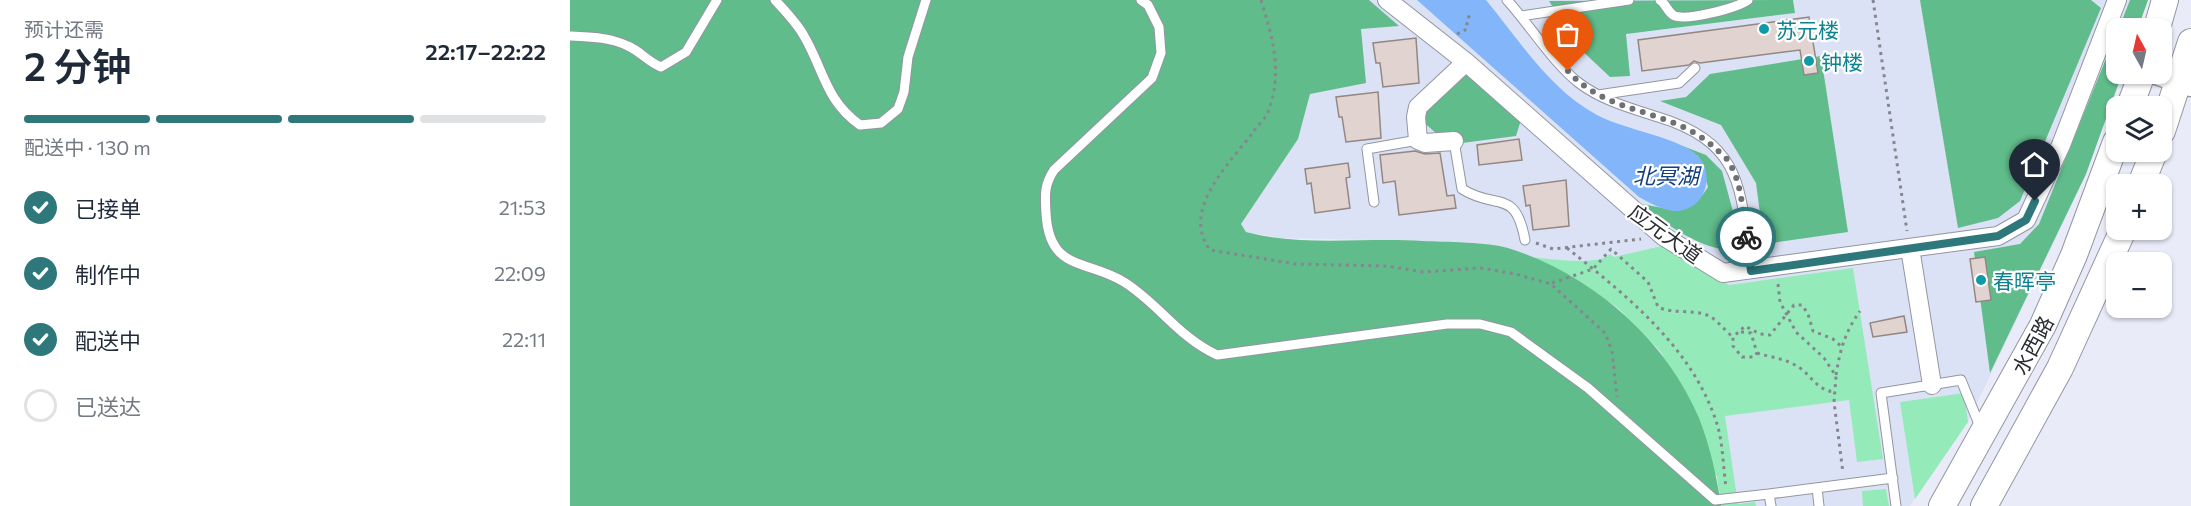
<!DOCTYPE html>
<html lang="zh">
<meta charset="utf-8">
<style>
body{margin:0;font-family:Commissioner,"Noto Sans SC",sans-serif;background:#f6f6f7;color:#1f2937;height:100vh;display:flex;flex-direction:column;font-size:22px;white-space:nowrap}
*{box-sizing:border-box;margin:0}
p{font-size:20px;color:#747a83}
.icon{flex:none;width:33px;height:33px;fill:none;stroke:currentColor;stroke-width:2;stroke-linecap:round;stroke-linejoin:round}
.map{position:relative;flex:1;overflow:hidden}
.drawer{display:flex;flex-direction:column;background:#fff;width:570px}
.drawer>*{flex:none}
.needle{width:39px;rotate:352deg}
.tools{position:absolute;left:1536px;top:18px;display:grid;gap:12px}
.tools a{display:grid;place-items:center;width:66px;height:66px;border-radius:12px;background:#fff;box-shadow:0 2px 4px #0004;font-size:30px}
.pin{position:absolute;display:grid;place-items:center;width:51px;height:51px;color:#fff;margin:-62px -26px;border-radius:50% 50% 50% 0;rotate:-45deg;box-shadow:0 0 6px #0007}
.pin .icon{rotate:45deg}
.courier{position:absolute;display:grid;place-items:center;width:60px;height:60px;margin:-30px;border:4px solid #2e787c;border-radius:50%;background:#fff;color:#222;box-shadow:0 2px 8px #0007}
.overview em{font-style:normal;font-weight:600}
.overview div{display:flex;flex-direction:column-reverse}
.overview{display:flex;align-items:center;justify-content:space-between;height:102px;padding:0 24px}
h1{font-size:39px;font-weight:600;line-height:45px}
.bar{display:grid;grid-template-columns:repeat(4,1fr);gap:9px 6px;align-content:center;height:72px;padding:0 24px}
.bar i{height:8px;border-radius:4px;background:#e0e1e3}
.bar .on{background:#2e787c}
.bar p{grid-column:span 4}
ol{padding:0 24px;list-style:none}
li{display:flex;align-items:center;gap:18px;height:66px}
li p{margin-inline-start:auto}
li .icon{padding:6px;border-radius:50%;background:#2e787c;color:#fff;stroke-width:4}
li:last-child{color:#747a83}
li i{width:33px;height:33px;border:3px solid #e0e1e3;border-radius:50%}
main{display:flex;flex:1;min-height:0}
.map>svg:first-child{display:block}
.built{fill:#dce2f5}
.green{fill:#94ebb9}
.forest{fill:#61bc8b}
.water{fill:#83b5fb}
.building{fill:#e1d3cf;stroke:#938783;stroke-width:1.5}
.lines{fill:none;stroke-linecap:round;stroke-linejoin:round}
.service-casing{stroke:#9396a1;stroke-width:11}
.minor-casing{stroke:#9396a1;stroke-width:20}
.tertiary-casing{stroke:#9396a1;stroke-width:25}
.secondary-casing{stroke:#9396a1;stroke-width:28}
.path{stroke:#85878f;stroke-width:3;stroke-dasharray:3 4.5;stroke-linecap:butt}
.service{stroke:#fff;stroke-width:9}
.minor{stroke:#fff;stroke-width:18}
.tertiary{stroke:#fff;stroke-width:22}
.secondary{stroke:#fff;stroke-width:26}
.done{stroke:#6e7077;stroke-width:6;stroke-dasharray:0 10.8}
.route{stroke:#2e787c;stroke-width:8}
.culture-dot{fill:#0f9aa8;stroke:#fff;stroke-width:2}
.labels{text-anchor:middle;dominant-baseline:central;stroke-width:4.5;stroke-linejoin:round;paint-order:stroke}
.culture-label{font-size:21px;fill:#0d838f;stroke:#fff;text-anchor:start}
.street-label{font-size:21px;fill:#2c2d32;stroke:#fff}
.water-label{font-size:22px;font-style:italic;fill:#12407e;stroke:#fff}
</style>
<main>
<section class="drawer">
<div class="overview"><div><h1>2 分钟</h1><p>预计还需</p></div><em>22:17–22:22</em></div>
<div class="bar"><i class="on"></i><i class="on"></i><i class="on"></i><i></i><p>配送中 · 130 m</p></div>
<ol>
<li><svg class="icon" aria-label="check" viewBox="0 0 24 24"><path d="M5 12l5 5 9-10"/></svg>已接单<p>21:53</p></li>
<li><svg class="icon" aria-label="check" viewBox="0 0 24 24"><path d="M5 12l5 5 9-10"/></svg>制作中<p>22:09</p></li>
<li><svg class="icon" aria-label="check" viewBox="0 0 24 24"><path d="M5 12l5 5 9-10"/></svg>配送中<p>22:11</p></li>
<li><i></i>已送达</li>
</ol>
</section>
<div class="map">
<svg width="1621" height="506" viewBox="0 0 1621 506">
<rect width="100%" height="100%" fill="#e9ecf8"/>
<path class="built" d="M731,0H1578L1568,28H1546V74H1552L1516,175L1398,422L1340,506H1151L1147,477L1002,277L937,248L851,241L710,238L676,232L671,224L681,206L728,139L740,93Z"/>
<path class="green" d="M1096,245L1159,285L1283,268L1313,459L1287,462L1279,400L1155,416L1168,504L1185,502L1186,506H1151L1147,477L1091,352L1048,308L1002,277L957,257C976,258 1028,267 1040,254L1044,257Z
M1394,393L1398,422L1345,499L1330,402Z
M1316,489L1319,506H1293L1292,491Z"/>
<path class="forest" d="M0,0H799L829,26L791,29L796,83L740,94L728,139L671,224L676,232C732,247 795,237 853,241C875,242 918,242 938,248C1021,274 1095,338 1129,418C1140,446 1147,477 1151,506H0Z
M1223,0L1225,13L1056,34L1060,76L1040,77L1006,45L979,1Z
M1350,0H1521L1531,8L1450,201L1428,218L1388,228Z
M1560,0H1578L1568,28H1549Z
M1546,34V74H1552L1516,174L1420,373L1404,252L1450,244L1469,224Z
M1251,56L1278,232L1194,244L1186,183L1151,125L1090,101L1116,97L1140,74Z
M895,73L951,120L946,136L892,143L889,133L867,134L852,121L854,110Z
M1110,145L1136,155L1152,171L1171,241L1163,251C1130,248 1098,227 1073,204C1103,210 1119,217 1138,187L1128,156Z"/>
<path class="water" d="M847,0H916C950,41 979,89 1027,115C1052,129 1111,138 1128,156C1147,177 1133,213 1103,211C1090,209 1080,203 1069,197Z"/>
<path class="building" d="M1239,17L1248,73L1234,75L1230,50L1130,63L1124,61L1119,65L1072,71L1068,40Z
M846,38L849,83L813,87L810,63H806L803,43Z
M808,92L811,138L776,142L772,117H769L766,97Z
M949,139L952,160L909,165L907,145Z
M845,151L855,154L870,153L877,196L884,195L886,208L829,215L825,181L813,183L810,155Z
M778,163L780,177L776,178L780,208L745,213L741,183L737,184L735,169Z
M996,180L999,226L963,230L960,205L956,206L953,186Z
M1415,257L1421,300L1406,302L1400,259Z
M1334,316L1337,332L1303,337L1300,323Z"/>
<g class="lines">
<defs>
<path id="service" d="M205,0C215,11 227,23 234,36C254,70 255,100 290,125L311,123L328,109L334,92L338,57L356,0
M571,0L578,5L589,27L591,53L582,78L484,170C474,185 475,195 476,213C479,272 517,259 554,282C588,303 608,337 647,355L877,324H910L941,332L1018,388L1145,500L1199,494
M937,0C959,24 984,64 1009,83C1033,101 1060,108 1088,117C1176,144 1170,192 1181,270
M1090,0C1096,4 1097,11 1103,15C1114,22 1167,8 1178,0
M951,16L1059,0
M0,36C20,37 39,37 58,46C70,51 78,62 91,67L116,52L147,0
M1028,95L1109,83L1125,68
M884,141L892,189C927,211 945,187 955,240
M804,202L797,149L848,140
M1247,488L1249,506
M1201,506L1199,494L1323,478
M1326,506L1311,393L1391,380L1411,429"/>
<path id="minor" d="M817,0L896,62L1093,236L1153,273L1428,236L1456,220L1491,145L1547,0
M884,141L855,143L848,140L846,117L848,107L896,62
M1340,248L1362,385"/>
<path id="tertiary" d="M1589,74L1621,85"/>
<path id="secondary" d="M1587,28L1595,0
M1560,106L1572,74
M1592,131L1621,42
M1571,184L1584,152
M1372,506L1473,325L1504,255L1546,142
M1414,506L1490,368L1553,230"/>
</defs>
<use href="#service" class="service-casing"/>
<use href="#minor" class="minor-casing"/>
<use href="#tertiary" class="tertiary-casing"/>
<use href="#secondary" class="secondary-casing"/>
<path class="path" d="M691,0C703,39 713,72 698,112C695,119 688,125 684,131C660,163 610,210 640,250L726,264L817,266L853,272L911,268L946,274L981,284L1035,333L1042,351L1047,397
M1303,0L1337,231
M887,34L897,29V19L901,14
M966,243L983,249L1071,239
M997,248C1057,296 1123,348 1147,424C1153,443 1153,467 1156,487
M982,283L1023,269L1041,249L1078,282L1088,307C1105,315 1125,308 1141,317C1149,322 1156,332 1163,337
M1208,284L1210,302L1226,332L1254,358L1266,376L1264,402L1273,473
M1171,332L1181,333L1187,353L1184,357H1172L1163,346V337L1175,326L1190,334L1200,335L1224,305H1232L1238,314L1243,331L1263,339L1271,346
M1187,353C1199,357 1212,358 1223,364C1241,372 1244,390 1265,392
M1266,375C1270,350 1275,332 1290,311"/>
<use href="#service" class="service"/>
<use href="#minor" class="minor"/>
<use href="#tertiary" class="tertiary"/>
<use href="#secondary" class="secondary"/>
</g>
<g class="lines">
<path class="done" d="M998,71C1039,117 1102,107 1146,149C1150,153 1156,157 1159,162C1172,184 1173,212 1176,237"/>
<path class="route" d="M1176,237L1181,271L1428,236L1456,220L1465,201"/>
</g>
<g class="culture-dot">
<circle cx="1194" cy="29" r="6"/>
<circle cx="1239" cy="61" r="6"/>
<circle cx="1411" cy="280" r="6"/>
</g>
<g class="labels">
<g class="culture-label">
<text x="1206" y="29">苏元楼</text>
<text x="1251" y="61">钟楼</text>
<text x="1423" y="280">春晖亭</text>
</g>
<g class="street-label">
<text transform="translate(1096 233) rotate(36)">应元大道</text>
<text transform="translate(1462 345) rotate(-62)">水西路</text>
</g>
<g class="water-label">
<text x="1096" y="175">北冥湖</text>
</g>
</g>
</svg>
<div class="tools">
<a><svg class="needle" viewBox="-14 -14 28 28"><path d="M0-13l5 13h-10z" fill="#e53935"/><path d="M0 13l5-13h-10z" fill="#747a83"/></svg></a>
<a><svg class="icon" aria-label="layers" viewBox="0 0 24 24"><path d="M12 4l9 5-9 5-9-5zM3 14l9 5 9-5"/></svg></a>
<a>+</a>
<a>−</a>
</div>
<div class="pin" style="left:998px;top:71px;background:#ea580c"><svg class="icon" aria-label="bag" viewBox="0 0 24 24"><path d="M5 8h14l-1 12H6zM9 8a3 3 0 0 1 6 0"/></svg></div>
<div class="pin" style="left:1465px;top:201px;background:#1f2937"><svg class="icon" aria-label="home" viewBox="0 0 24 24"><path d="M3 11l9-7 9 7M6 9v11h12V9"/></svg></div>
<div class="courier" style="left:1176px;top:237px"><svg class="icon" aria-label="bike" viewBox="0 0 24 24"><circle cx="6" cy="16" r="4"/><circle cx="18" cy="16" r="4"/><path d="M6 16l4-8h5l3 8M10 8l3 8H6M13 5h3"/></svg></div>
</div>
</main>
